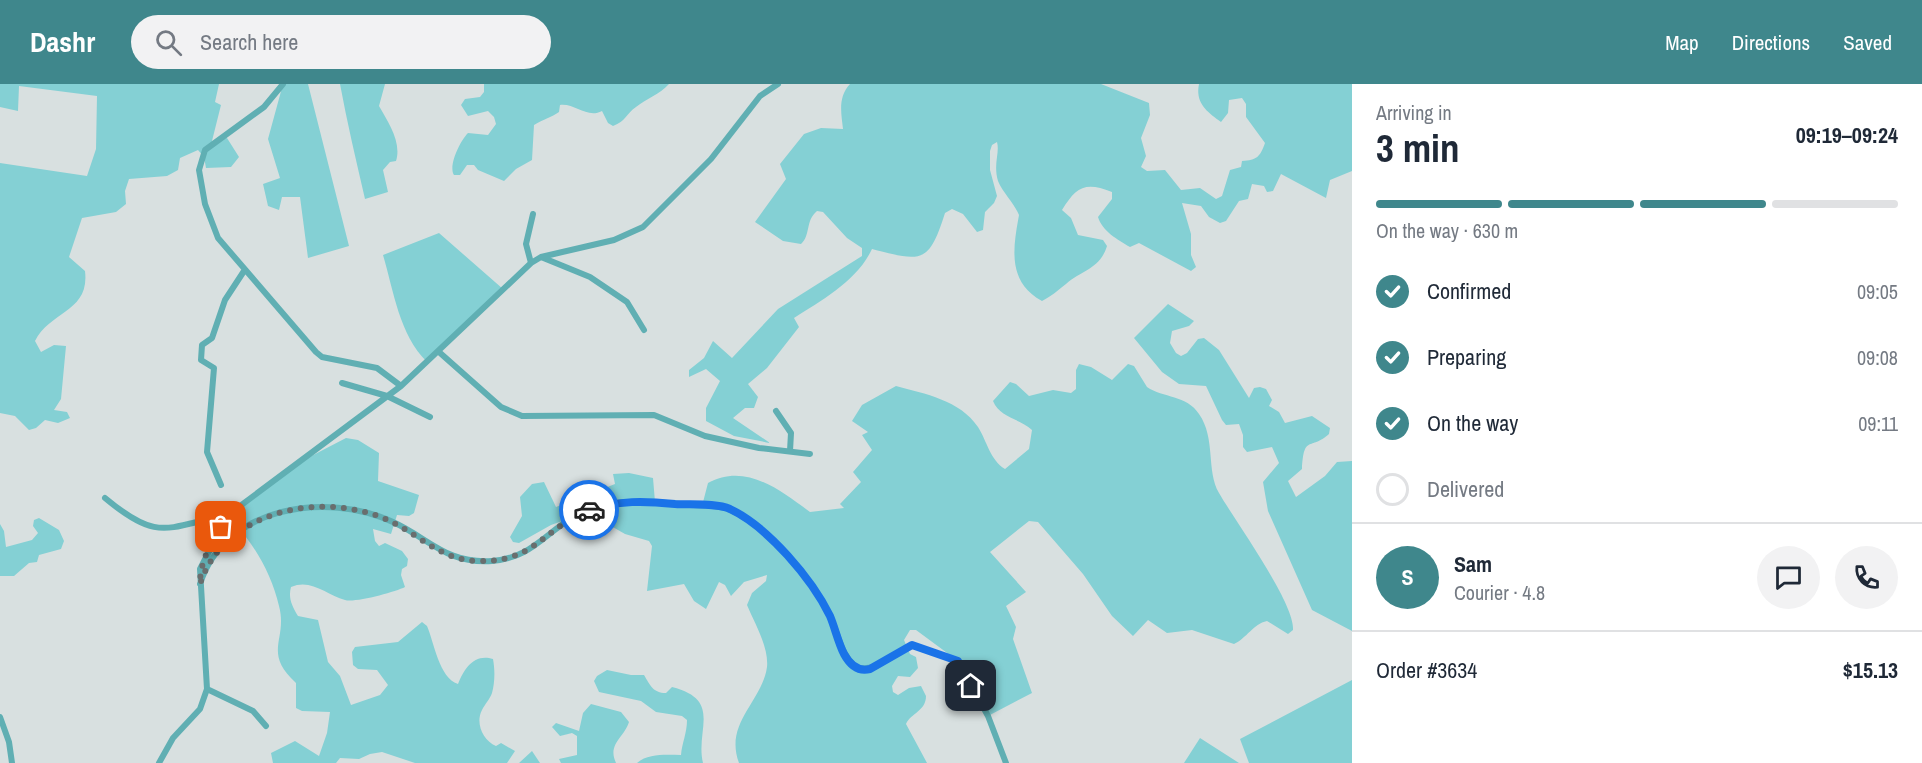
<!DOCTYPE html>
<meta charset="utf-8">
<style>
body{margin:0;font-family:"Archivo Narrow",sans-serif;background:#f2f2f3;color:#1f2937;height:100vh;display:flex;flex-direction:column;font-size:22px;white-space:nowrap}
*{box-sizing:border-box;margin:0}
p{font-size:20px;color:#747a83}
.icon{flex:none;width:33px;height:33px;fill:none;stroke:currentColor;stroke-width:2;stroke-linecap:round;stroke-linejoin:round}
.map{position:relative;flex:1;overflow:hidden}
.panel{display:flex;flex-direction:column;background:#fff;width:570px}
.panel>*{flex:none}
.pin{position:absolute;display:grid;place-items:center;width:51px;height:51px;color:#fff;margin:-26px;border-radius:12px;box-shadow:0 3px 9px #0006}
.courier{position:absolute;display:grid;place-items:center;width:60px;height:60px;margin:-30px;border:4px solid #1a73e8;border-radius:50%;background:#fff;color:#222;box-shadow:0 2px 8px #0007}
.head em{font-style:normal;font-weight:700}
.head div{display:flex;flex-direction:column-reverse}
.head{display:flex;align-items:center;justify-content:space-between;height:102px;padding:0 24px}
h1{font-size:39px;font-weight:700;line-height:45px}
.bar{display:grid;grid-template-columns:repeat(4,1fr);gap:9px 6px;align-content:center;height:72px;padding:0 24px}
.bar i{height:8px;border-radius:4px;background:#e0e1e3}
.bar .on{background:#3f878c}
.bar p{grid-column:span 4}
.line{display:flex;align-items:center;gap:15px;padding:0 24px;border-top:2px solid #e0e1e3}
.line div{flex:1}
.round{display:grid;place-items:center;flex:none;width:63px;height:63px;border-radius:32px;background:#f2f2f3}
ol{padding:0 24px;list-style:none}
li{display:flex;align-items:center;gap:18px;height:66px}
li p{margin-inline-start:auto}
li .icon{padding:6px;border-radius:50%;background:#3f878c;color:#fff;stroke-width:4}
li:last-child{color:#747a83}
li i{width:33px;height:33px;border:3px solid #e0e1e3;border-radius:50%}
header{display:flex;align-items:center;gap:36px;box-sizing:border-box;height:84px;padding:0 30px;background:#3f878c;color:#fff}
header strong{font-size:28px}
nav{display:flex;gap:33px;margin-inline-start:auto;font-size:21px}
.search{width:420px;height:54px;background:#f2f2f3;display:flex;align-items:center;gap:15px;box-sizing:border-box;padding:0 21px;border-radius:33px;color:#747a83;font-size:22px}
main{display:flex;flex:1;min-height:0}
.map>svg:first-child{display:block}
.green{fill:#84d0d4}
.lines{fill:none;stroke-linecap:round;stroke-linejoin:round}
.street{stroke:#60afb3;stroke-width:6}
.done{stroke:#696e6e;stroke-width:6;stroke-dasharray:0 10.8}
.route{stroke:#1a73e8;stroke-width:8}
</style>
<header>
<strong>Dashr</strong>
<div class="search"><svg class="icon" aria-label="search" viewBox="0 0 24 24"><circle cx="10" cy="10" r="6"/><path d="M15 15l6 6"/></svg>Search here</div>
<nav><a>Map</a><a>Directions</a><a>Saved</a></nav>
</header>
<main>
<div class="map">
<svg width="1352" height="679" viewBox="0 0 1352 679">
<rect width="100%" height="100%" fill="#d8e0e0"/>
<path class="green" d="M0,0H219L215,18L221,21L212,57L227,54L239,73L231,83L206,84L204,73L198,66L180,74L178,86L167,92L129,95L125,107L126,120L116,128L82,134L69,173L85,187C90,228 50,227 35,257L41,268L54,261L66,262L61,315L54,326L67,328L70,334L58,339L45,336L36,344L29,346L15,332L0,329V79L87,92L96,65L97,12L19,2L18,27L0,23Z
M283,0H308L349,162L308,174L300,113H282L279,126L268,122L263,100L280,94L268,55Z
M340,0H385L379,22C388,38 402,58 396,77L390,78L383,86L388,108L365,115C356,76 347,38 340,0Z
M484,0H669C659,11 647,14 636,23C626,30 626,37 613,42L608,39L602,27C587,35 575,19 560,21L559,28C552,33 542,36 534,41L532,76L516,85L504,97L478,86L474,81H467L460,91H454C448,82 460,57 468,49L488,51L496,40L494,33L488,27L468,32L461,21L465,15L480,13L484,8Z
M850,0H1101L1149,19L1150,31L1141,54L1146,72L1141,83L1147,87L1165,86L1181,106L1200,104L1216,115L1222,112L1230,86L1241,83L1242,77C1257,76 1260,73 1265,59L1246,33V20L1242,14L1229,16L1228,29L1221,38C1207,28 1195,19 1199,0H1352V87L1330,96L1326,114L1281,90L1273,107L1267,108L1264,102L1252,100L1248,115L1239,117L1226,137L1220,139L1209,133L1201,122L1182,119L1191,150V171L1196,183L1191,187L1139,159L1130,163C1118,156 1102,147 1098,133L1112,115V108C1085,97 1076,103 1062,126L1071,134L1078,151L1103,156L1107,162C1100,185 1082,186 1066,200C1058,206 1052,212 1042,217C1007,198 1013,164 1019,131C1014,119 1003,109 998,97C993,80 1000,69 997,58L992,61L990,67V86L997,112L994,119L985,128L983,146L977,148L963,130L952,125L945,129C929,180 922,178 872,165C857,197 822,216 794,234L799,243L767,284L748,300L758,313L754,324H745L733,334L770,359L734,352L706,337V324L720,297L706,285L689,293V286L704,274L713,257L732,274L778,225L862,172V164L847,154L823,128L817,127C805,137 811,151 801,160L783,157L755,138L786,95L780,80L804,50L821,44L843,45C841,28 838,13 850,0Z
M439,149L503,205L427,278C399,250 394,208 383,171Z
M1168,220L1194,237L1189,242L1172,247L1170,259L1176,269L1181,272L1187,269L1198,255L1204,254L1219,266L1249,314L1254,304L1260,303L1266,305L1272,316L1269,322L1279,328L1285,339L1312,332L1330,344L1329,350C1310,367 1304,350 1302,385L1288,397L1296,413L1325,392L1337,378L1352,377V547L1312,526L1268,427L1263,398L1279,379L1272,363L1247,368L1243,363V351L1239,340L1226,341L1222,336L1206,302L1179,300L1162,288L1134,254Z
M1079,280L1091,283L1112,296L1128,280L1134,282L1147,303C1163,314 1187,311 1199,330C1216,354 1206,387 1219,409C1235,437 1295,519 1293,546L1288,550L1267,537C1253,540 1247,554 1234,560L1192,546L1167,549L1148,536L1133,552L1112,532L1083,490L1038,438L1029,437L990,468L1026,508L1006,522L1016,543L1013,555L1032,609L988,632L958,577L916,546H910L904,556L910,570L916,573L918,584L910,593L898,592L892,602L893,608L898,611L909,604L921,602L926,612C926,627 911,629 906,640L927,679H739C724,639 762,618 767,583C769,563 754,538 747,521L752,509L766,497L767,491L744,498L731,512L725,501L719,498L706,525L694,517L684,500L647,507L652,462L649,457L625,450L604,438L605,422L551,441L519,459L513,458L510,453L522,432L520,413L532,400L544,398L556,423L615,400L613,390L629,389L653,394L655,418L702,422L708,399C746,378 781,407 810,428L844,424L840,420L861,398L853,388L872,366L862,351L868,348L852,337L862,321L896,302C925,310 960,316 978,343C987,357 990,376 1005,385L1029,365L1032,346C1019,334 1000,334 993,317L1010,298L1016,300L1029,312L1053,306L1071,309L1076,305V286Z
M346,354L358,356L379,369L378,397L419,411L414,429L409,432L397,431L391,450L373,445L375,457L379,462L385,459L402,467L408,475L407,482L402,485L401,491L405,503C395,508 355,519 345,516C327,511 311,494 291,503C288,514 292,522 298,532L318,536L328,578L340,592L351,621L380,611L388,601L377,586L358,585L353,581L352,568L355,563L398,558L422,538L427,542C434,558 439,594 458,600C464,585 474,569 493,575C495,586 495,598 492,609C490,615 485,620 482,626C475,639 483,657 496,662L501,659L515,667L507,679H415L382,668L370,670L359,675L340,674L336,679H273L271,669L295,657L319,672L327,649L330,628L302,627L296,624V599C262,568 288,556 279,522C272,492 256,463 236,441L243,420L294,381Z
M39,434L59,446L64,457L61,465L39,471L37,478L29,479L14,492H0V440L4,447L6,463L32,456L38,449L33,442L34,436Z
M607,586L631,591H644C650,601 653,609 666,609L672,603C723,616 695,646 703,679H637C649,669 666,671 681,671C682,659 687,649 687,636L682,632L656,628L641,617L599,608L594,597L597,592Z
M1352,596V679H1249L1240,655Z
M591,620L621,628L629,638C624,654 607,660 616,679H561L559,675L577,671V652L572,649L560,652L552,643L556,639L579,647L583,629Z
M1200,654L1239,679H1184Z
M532,667L540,679H519Z"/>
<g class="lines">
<path class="street" d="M283,0L264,23L205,66L199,86L205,120L218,154L316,268L322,273L377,284L401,302
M541,173L590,193L627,218L644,246
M531,179L526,160L533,130
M439,268L501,323L522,332L654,331L705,352L759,364L810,370
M342,299L387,312L430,333
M776,327L791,349L790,367
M221,401L207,368L214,284L201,276L202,261L212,254L225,216L244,187
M105,414C159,459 166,443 228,431
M200,500C225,422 326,407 393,438C430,455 446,480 492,477C529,474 542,453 570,435C608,411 652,418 694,421C705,422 721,421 730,426C769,443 810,493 829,530C839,550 840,571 858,585L875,583L912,561L958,577L988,632L1006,679
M207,605L253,627L266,642
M0,633L9,658L12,679
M159,679L173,654L200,625L207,605L200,485L228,431L401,302L531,179L541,173L614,156L643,143L711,75L760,12L778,0"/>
</g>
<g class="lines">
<path class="done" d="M221,443C210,461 200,478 200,500C225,424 328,405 394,439C421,453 443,476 476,477C536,479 543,444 589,426"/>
<path class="route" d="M589,426C619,416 645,417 675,420C691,421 716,419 730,425C768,443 812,495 830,532C835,544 838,558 844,570C850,581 858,588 870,585L912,561L958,577L971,602"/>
</g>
</svg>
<div class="pin" style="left:221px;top:443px;background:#ea580c"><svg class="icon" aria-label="bag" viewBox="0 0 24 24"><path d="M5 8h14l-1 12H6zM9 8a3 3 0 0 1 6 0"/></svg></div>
<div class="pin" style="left:971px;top:602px;background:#1f2937"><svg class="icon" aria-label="home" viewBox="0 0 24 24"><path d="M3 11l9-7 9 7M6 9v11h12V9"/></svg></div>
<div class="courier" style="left:589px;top:426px"><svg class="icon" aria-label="car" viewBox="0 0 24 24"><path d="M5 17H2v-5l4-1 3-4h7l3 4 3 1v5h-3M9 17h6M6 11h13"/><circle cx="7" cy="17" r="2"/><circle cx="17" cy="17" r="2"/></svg></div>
</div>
<section class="panel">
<div class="head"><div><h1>3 min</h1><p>Arriving in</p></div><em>09:19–09:24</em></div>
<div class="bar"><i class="on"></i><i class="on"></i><i class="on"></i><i></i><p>On the way · 630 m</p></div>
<ol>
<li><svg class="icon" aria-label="check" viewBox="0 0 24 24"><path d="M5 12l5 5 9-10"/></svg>Confirmed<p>09:05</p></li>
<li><svg class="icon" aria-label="check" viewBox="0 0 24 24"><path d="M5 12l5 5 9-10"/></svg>Preparing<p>09:08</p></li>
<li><svg class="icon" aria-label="check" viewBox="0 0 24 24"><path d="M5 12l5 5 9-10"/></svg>On the way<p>09:11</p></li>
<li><i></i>Delivered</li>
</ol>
<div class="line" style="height:108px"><b class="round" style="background:#3f878c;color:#fff">S</b><div><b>Sam</b><p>Courier · 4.8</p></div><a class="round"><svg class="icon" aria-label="chat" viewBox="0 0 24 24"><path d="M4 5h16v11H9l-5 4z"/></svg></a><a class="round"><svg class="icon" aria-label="phone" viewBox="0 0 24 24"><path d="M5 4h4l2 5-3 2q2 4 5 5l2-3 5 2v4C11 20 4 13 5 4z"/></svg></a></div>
<div class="line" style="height:78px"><div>Order #3634</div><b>$15.13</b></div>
</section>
</main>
